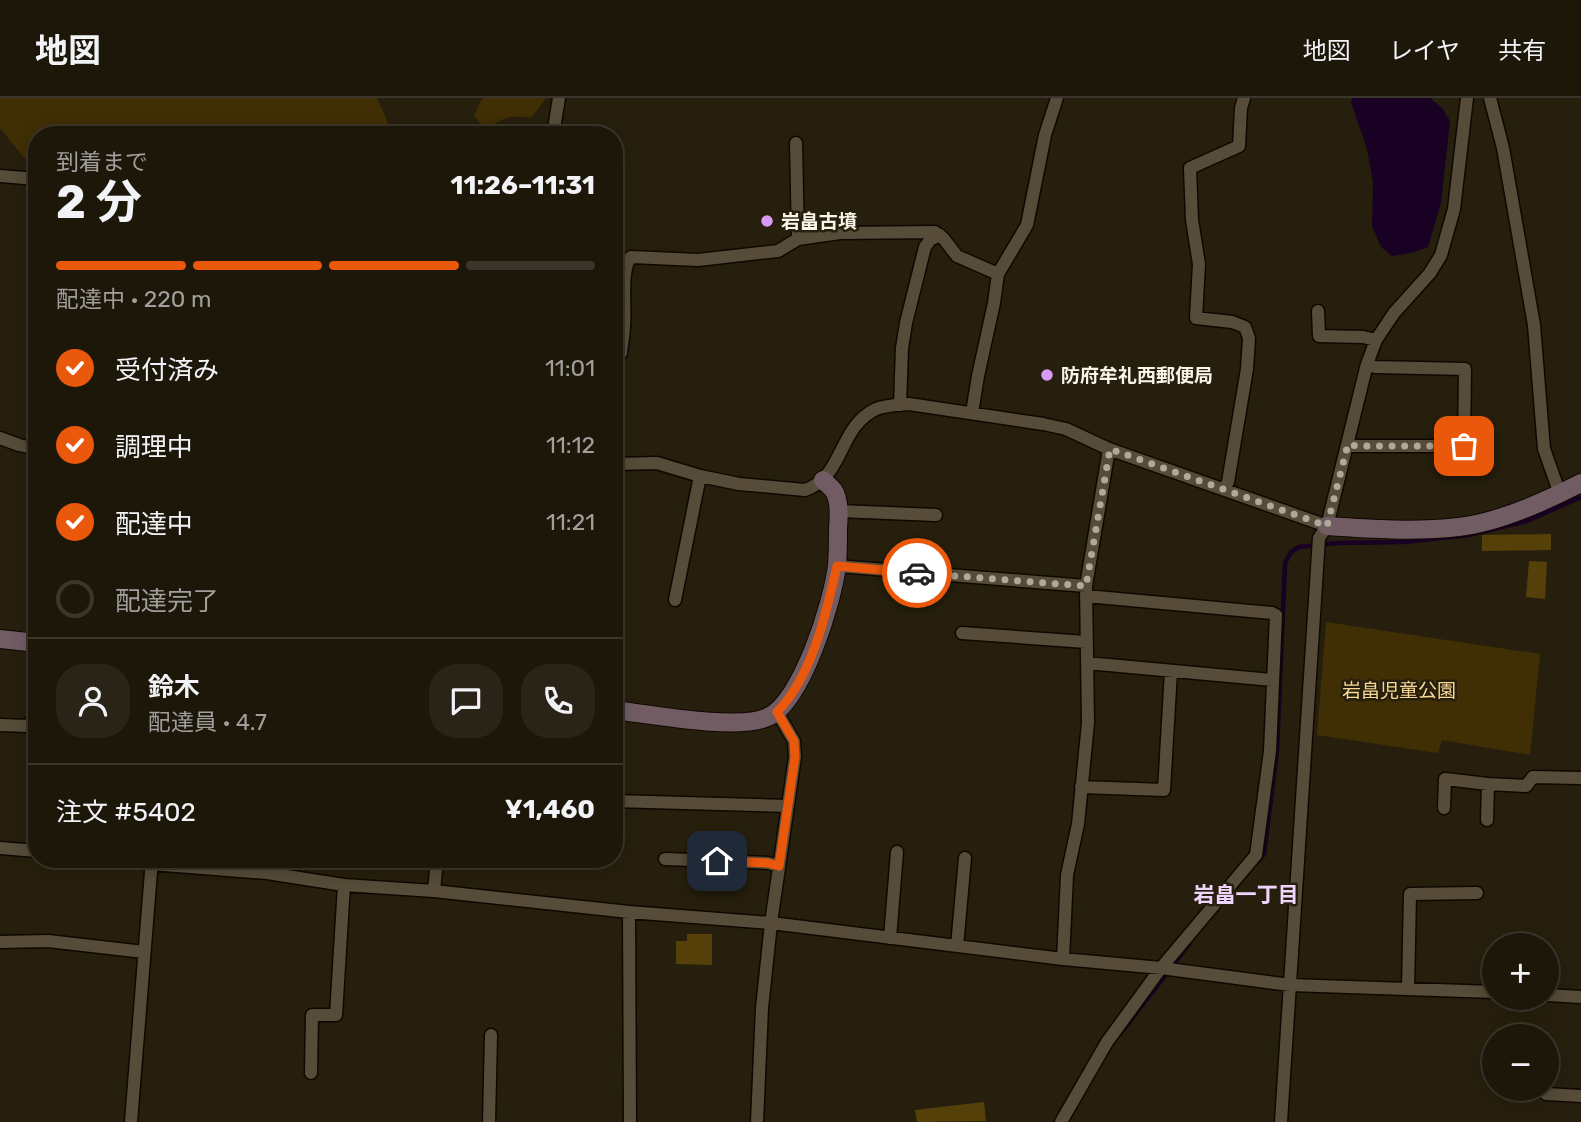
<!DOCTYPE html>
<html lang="ja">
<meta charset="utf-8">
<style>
body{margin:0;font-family:Rubik,"Noto Sans JP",sans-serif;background:#2a2418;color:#f1f3f6;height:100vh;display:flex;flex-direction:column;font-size:26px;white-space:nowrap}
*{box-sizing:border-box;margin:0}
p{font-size:23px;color:#a09f9c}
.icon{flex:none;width:38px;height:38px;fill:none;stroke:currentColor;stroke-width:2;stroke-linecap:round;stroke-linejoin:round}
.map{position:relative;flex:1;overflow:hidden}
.sheet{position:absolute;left:28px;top:28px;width:595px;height:742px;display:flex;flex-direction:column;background:#1d170a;border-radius:28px;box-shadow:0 4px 18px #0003,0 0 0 2px #3b362b}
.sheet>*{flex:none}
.tools{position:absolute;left:1482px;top:835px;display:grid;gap:14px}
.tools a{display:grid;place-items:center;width:77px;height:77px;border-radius:50%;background:#1d170a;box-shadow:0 4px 18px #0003,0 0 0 2px #3b362b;font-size:35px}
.pin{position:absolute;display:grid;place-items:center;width:60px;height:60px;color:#fff;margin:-30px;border-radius:14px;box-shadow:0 4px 10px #0006}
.courier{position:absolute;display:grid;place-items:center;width:70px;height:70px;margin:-35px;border:5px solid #ea580c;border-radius:50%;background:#fff;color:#222;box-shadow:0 2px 9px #0007}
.overview em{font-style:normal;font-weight:700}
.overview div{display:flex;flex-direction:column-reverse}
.overview{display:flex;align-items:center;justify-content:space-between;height:119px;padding:0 28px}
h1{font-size:46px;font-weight:700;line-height:52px}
.bar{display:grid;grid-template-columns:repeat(4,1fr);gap:10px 7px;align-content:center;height:84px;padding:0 28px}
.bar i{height:9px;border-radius:5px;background:#3b362b}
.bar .current{background:#ea580c}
.bar p{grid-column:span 4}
.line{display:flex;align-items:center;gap:18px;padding:0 28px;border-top:2px solid #3b362b}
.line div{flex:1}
.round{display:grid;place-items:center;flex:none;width:74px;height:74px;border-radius:28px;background:#2a2418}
ol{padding:0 28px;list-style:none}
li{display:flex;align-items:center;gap:21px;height:77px}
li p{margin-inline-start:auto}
li .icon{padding:7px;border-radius:50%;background:#ea580c;color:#fff;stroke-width:4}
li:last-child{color:#a09f9c}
li i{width:38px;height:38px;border:4px solid #3b362b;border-radius:50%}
header{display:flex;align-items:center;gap:42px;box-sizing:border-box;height:98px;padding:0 35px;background:#1d170a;border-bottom:2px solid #3b362b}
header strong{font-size:33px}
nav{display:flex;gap:38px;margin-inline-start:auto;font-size:24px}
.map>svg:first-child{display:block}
.green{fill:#402e04}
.water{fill:#180122}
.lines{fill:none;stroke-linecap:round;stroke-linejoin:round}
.stream{stroke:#180122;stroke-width:4.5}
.building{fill:#564009}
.street-casing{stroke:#100800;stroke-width:15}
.secondary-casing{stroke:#100800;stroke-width:20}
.street{stroke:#564c39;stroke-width:12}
.secondary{stroke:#715c64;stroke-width:18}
.done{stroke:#b0a99b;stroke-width:7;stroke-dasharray:0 12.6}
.route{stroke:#ea580c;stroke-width:9}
.poi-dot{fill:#d99af7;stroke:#271f0d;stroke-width:2.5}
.labels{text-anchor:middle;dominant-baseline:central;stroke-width:5;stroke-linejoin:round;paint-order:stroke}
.poi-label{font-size:19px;font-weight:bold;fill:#f9f3e8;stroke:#271f0d;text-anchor:start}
.park-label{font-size:19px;fill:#f8d794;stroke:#271f0d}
.neighbourhood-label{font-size:21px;font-weight:bold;fill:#efd5fc;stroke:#271f0d}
</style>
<header>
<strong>地図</strong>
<nav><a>地図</a><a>レイヤ</a><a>共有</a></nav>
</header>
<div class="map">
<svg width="1581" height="1024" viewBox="0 0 1581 1024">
<rect width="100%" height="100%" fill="#271f0d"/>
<path class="green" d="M0,0H377L387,22L390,37H37V61H25L0,30Z
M484,0H546L531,20C508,16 504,20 486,32L474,18L481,2Z
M1326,524L1540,556L1530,657L1442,642L1438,655L1317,637Z"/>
<path class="water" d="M1352,0H1430L1442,10L1450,23L1441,105L1428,149L1411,155L1392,158L1381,149L1372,128L1373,84L1367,51L1351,4Z"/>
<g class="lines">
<path class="stream" d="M1259,763L1264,756L1277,653L1285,465L1291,454L1299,449L1337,445L1405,444L1469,437L1527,423L1581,399
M1121,935L1190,845"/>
</g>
<path class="building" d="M1551,436V452L1482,453V437Z
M1529,463L1547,464L1545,501L1526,499Z
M687,836H712V867L676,866V843H687Z
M984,1004L986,1023L917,1024L915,1012Z"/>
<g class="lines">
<defs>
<path id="street" d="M1490,0L1503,50L1534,227L1544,351L1560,396
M553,37L559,0
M796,45L798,141
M0,78L37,81
M1318,213L1319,238L1363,239L1376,242
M621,255C622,246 624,236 624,227C626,210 620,172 631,159L698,162L778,153L798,141L840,135L935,134L943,140L957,158L998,176
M900,307L902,250L906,225L925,149L930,142L940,137
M972,315L978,278L994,205L998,176L1027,127L1045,37L1057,0
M0,340L19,347L37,351
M1348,347L1356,348H1464L1465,271L1375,269L1367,266
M614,366L657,365L700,378L739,386L805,392C844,379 838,329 876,311C886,307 898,307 909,306L1043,326L1066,331L1109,351L1327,428
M1224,391L1228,384L1247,271L1249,240L1245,229L1232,224L1196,220L1199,166L1192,122L1190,70L1239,48L1241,10L1244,0
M839,413L936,417
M837,468L1086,488
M675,502L700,378
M962,535L1086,544
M1087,565L1272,582
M0,627L29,628L37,611
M1081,689L1164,692L1171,573
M614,703L788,708
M1444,710L1445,681L1488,686L1526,688L1533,679L1581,680
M1487,722L1488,686
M0,750L37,753
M114,761L152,766L267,775L344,787L434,793L629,814L771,825L1063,861L1161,870L1290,887L1494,894
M665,761L768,765L779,768
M434,793L437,761
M629,814L630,1024
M890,840L897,754
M0,844L48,843L144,854
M957,848L965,760
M1063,861L1067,777L1078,726L1088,625L1086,488L1109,351
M1408,891L1410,796L1477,795
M1547,897L1581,899
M311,975L312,917H336L344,787
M1546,996L1581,998
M131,1024L152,761
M489,1024L491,937
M757,1024L762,910L771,825L795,659L794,643L777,614
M1061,1024L1107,944L1161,870L1256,757L1270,653L1276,517L1272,515L1086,498
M1281,1024L1319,440L1327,428L1367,266L1376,242L1394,215L1430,175L1441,157L1454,111L1467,0"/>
<path id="secondary" d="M1327,428C1371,431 1415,434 1458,429C1498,425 1546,403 1581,385
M0,541L37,545
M614,612C649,616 739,633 768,619C802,604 833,503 837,467C838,455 838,442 838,430C839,419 840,403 834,393C831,389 826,385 823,382"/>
</defs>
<use href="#street" class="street-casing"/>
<use href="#secondary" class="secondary-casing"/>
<use href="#street" class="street"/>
<use href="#secondary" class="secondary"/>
</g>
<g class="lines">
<path class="done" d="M917,475L1086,488L1110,351L1327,428L1348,346L1356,348H1464"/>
<path class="route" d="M717,763L768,765L779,768L795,659L794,643L777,614C812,579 826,516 837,468L917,475"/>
</g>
<g class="poi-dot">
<circle cx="767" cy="123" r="7"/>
<circle cx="1047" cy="277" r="7"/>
</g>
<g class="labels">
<g class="poi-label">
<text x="781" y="123">岩畠古墳</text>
<text x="1061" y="277">防府牟礼西郵便局</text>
</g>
<g class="park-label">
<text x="1399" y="592">岩畠児童公園</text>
</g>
<g class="neighbourhood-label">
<text x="1246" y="796">岩畠一丁目</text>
</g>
</g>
</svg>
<div class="tools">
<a>+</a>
<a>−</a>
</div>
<div class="pin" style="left:1464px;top:348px;background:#ea580c"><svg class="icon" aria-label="bag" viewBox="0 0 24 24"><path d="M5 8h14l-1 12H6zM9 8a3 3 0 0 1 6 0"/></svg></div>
<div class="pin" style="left:717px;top:763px;background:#1f2937"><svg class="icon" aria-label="home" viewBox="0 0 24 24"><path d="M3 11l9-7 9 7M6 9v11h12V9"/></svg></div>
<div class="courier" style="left:917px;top:475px"><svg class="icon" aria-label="car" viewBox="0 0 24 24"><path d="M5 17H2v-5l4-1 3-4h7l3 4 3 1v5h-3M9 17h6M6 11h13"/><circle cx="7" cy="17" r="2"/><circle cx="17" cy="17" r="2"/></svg></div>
<section class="sheet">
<div class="overview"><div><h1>2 分</h1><p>到着まで</p></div><em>11:26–11:31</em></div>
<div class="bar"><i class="current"></i><i class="current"></i><i class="current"></i><i></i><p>配達中 · 220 m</p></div>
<ol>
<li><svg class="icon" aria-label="check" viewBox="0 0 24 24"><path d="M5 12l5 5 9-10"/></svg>受付済み<p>11:01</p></li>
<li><svg class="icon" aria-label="check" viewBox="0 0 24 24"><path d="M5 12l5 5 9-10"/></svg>調理中<p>11:12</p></li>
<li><svg class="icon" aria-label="check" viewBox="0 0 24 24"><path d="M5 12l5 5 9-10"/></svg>配達中<p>11:21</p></li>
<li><i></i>配達完了</li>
</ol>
<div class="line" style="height:126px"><a class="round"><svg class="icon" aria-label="person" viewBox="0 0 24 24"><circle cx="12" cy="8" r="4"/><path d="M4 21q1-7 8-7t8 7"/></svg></a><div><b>鈴木</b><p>配達員 · 4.7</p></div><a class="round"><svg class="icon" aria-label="chat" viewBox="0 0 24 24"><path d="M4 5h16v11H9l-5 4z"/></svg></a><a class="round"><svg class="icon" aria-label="phone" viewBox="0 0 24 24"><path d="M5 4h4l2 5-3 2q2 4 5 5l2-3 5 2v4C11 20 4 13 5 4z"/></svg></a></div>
<div class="line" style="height:91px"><div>注文 #5402</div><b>¥1,460</b></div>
</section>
</div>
